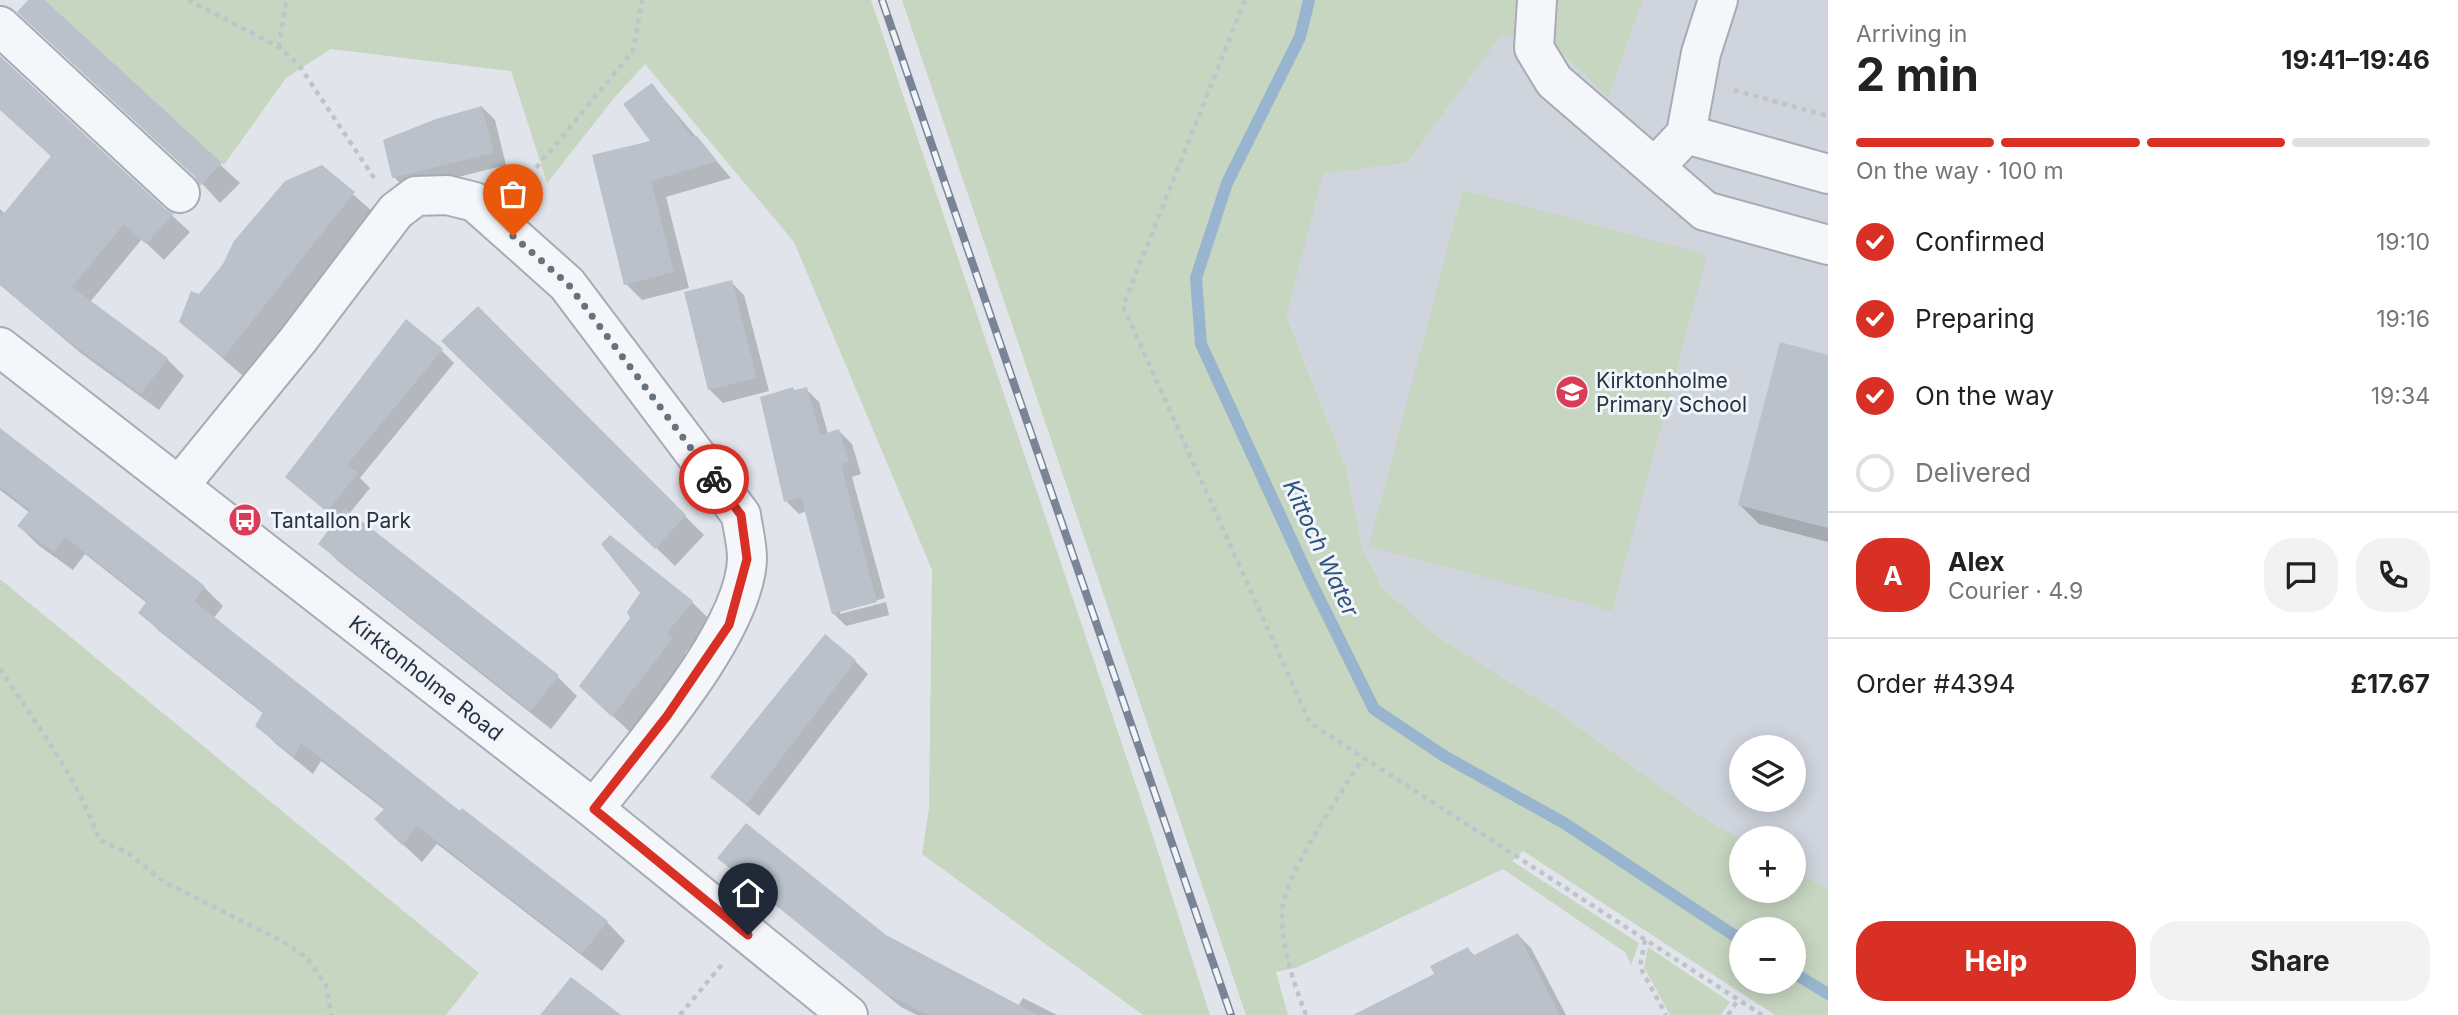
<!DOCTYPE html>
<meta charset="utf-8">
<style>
body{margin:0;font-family:Inter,sans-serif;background:#f2f2f2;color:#222;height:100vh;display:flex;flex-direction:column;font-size:26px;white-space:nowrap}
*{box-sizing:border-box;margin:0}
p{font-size:23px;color:#767676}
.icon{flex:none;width:38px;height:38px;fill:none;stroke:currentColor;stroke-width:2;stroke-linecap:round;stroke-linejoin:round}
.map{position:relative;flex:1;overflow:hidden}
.panel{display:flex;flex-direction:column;background:#fff;width:630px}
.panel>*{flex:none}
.buttons{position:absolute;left:1729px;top:735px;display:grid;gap:14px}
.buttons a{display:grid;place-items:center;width:77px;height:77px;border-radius:50%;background:#fff;box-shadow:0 4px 18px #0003;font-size:35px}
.pin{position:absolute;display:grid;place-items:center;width:60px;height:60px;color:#fff;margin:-72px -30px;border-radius:50% 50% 50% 0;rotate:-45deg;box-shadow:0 0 7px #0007}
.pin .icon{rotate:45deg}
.courier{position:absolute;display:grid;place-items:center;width:70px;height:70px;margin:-35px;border:5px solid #d93025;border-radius:50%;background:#fff;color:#222;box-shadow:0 2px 9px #0007}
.head em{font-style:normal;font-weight:700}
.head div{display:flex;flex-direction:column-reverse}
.head{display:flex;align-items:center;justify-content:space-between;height:119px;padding:0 28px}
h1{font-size:46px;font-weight:700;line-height:52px}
.bar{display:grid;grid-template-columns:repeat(4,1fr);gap:10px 7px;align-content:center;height:84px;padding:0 28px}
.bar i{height:9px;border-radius:5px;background:#e0e0e0}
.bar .active{background:#d93025}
.bar p{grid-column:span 4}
.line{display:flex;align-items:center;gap:18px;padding:0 28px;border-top:2px solid #e0e0e0}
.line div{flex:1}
.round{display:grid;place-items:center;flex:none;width:74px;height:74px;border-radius:28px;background:#f2f2f2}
ol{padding:0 28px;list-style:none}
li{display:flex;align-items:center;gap:21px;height:77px}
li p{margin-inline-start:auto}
li .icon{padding:7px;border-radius:50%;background:#d93025;color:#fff;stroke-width:4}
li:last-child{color:#767676}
li i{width:38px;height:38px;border:4px solid #e0e0e0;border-radius:50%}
.primary-button{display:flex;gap:14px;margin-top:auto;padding:14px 28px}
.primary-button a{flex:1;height:80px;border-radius:28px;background:#d93025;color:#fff;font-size:28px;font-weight:700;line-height:80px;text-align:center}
.primary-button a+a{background:#f2f2f2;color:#222}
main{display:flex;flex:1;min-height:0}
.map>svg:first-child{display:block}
.built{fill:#cfd4dd;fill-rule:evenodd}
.green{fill:#c7d6c1;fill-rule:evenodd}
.shadow{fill:#0003}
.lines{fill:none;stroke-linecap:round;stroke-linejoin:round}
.stream{stroke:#99b4ce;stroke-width:12}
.building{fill:#bac1cb}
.minor-casing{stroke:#a5acb6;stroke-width:42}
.path{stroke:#bfc3ca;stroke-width:4.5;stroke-dasharray:5 5;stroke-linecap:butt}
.minor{stroke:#f4f6f9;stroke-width:38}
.rail-casing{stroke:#798596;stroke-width:8}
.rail{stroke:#f1f4f8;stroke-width:5;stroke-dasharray:16;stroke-linecap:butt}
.done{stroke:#68717e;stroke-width:7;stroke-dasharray:0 12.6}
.route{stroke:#d93025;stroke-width:9}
.labels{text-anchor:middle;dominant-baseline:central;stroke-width:6;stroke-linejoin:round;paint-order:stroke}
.poi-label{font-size:21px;fill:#273344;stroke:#f1f4f8;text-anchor:start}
.street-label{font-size:21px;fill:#273344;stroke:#f1f4f8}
.water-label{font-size:23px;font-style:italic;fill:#2d537c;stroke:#f1f4f8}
</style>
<main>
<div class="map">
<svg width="1828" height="1015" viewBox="0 0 1828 1015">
<rect width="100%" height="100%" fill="#e1e5eb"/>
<path class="built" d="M1643,0H1828V889L1794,869V838L1741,839L1701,816L1558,712L1435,635L1383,588L1363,550L1346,468L1287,315L1323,174L1407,163L1500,35L1545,37L1608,96ZM1741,747H1794V800H1741Z"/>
<path class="green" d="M45,0H871L1150,827L1210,1015H1143L922,854L929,807L932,570L794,242L645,64L615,97L547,183L511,71L331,49L286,78L224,165Z
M902,0H1643L1608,97L1545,37L1500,36L1407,163L1323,174L1287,316L1346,468L1363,550L1383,588L1435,635L1558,712L1701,816L1741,839V891H1794V869L1828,889V1015H1775L1523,851L1512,861L1639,943L1631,965L1625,952L1503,869L1296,968L1276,972L1288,1015H1246ZM1741,929H1794V982H1741Z
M1463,190L1707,255L1612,611L1369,546Z
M0,579L479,973L446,1015H0Z
M1648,947L1730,1002L1721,1015H1670L1644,967Z"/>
<path class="shadow" d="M33,0H42L240,183L220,203Z
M0,58L190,232L164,260L142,239L90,302L167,359L184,376L159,410L82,354L0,285V209L5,214L52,157L0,109Z
M652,85L731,178L666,197L689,288L642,300L626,284L653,142Z
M482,107L495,120L506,165L407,190L394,177Z
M322,167L373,212L243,376L181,322L200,297Z
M731,282L744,295L769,391L723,403L710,390L686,294Z
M478,309L704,535L675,566L463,360Z
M441,350L454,363L360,478L370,488L349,514L558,677L577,696L551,729L339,562L320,543L338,521L287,477Z
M1828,356V542L1759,524L1740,505Z
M806,389L819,402L828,434L839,431L852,444L861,474L852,477L885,598L840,610V614L886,602L889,615L846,626L833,613L806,511L799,514L786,501L795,392Z
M0,430L204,587L223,606L213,619L460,814L607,922L625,941L602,971L437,844L422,862L396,838L385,810L321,761L313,774L276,744L257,725L264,714L159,631L140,612L147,603L85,554L73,570L38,545L19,526L30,513L0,490Z
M692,602L711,621L685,653L690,659L632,734L600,704Z
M855,661L868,674L759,816L712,777Z
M719,858L885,936L1018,1006L1023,998L1057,1015H917L901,1007Z
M1518,935L1531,948L1566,1015H1357L1437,975L1468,949L1475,956Z"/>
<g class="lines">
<path class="stream" d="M1309,0L1300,37L1227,183L1196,278L1201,344L1309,578L1374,709L1444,756L1564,823L1741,940
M1794,973L1828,994"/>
</g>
<path class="building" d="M28,0H45L222,163L200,186L195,177L17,12Z
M0,56L165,209L174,214L146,244L124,224L72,287L168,358L141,394L63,337L0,285V218L51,156L0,110Z
M652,83L692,137L697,136L717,161L651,181L674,272L624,285L592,155L650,141L623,104Z
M482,106L494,153L392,178L383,140L436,119Z
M322,165L355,192L223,358L179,322L191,291L199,294L223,264L234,241L285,181Z
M732,280L757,378L708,390L684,292Z
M478,306L686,515L655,549L441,341Z
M406,319L443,349L347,465L358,473L327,512L285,477Z
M1780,342L1828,355V528L1738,505Z
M793,387L794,390L807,387L820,435L839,429L849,462L841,464L877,602L832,614L801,497L784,502L760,397Z
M0,428L205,586L194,601L460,811L462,808L608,921L582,954L417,826L402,845L374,819L385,808L301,743L294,757L255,726L263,712L138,613L147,601L65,537L54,552L17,526L30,510L0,487Z
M345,508L559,675L531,711L318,544Z
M610,535L693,601L667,633L672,639L612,717L579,686L630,618L627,612L640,593L601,544Z
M825,634L856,660L746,805L710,777Z
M746,823L886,935L1038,1015H928L883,992L717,858Z
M1518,933L1560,1015H1353L1434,974L1430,966L1468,947L1472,956Z
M571,977L621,1015H540Z"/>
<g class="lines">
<defs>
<path id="minor" d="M1537,0L1534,48L1554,81L1705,211L1828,245
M0,26L180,193
M1686,134L1828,174
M1656,166L1686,134L1701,53L1718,0
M0,347L594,809L848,1015
M179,486L298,340L396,211L416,196L447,195L475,202L567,284L741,515C743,529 747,544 747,558C746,631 639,751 594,809"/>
</defs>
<use href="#minor" class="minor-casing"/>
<path class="path" d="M188,0L279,47L299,65L374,178
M1245,0L1123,306L1310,723L1762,1015
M279,47L286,0
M1734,90L1828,116
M517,191L633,51L642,0
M0,669C35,723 79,779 99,840L127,852L164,882L286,943L307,958L326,985L331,1015
M1645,940L1640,967L1666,1015
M680,1015L724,962
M1306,1015C1294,983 1282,951 1282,916C1281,877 1341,795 1362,759
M1728,1015L1738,1000"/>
<use href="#minor" class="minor"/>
<defs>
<path id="rail" d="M882,0L1231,1015"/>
</defs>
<use href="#rail" class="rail-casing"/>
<use href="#rail" class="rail"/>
</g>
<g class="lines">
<path class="done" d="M513,236L568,284L714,479"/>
<path class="route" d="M714,479L741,515L747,559L729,625L667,716L594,809L748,935"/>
</g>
<defs>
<symbol id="school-disc" viewBox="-11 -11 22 22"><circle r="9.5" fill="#db3b57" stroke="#f1f4f8"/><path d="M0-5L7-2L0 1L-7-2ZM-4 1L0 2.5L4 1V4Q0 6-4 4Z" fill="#fff"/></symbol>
<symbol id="bus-disc" viewBox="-11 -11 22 22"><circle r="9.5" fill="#db3b57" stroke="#f1f4f8"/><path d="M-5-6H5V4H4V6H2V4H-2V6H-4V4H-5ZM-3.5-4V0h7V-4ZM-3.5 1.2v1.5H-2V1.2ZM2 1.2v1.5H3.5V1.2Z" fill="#fff"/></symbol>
</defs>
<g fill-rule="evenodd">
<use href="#school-disc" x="1553" y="373" width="38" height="38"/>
<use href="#bus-disc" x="226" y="501" width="38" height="38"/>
</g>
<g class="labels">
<g class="poi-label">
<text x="1596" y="380">Kirktonholme<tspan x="1596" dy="24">Primary School</tspan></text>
<text x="270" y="520">Tantallon Park</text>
</g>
<g class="street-label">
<text transform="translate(426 678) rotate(38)">Kirktonholme Road</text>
</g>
<g class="water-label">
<text transform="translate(1321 548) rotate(65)">Kittoch Water</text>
</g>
</g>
</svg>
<div class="buttons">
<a><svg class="icon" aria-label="layers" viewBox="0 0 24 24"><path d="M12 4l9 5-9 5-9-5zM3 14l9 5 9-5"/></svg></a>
<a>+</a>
<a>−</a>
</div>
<div class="pin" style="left:513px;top:236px;background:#ea580c"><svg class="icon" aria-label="bag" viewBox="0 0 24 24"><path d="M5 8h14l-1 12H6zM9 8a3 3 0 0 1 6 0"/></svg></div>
<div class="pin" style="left:748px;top:935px;background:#1f2937"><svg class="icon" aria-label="home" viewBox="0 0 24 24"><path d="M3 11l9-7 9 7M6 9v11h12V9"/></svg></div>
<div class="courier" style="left:714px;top:479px"><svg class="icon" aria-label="bike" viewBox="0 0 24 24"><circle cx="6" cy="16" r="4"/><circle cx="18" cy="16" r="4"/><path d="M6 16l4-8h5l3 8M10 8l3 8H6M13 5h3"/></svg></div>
</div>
<section class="panel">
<div class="head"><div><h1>2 min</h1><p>Arriving in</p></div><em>19:41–19:46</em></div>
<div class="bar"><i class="active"></i><i class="active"></i><i class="active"></i><i></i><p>On the way · 100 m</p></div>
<ol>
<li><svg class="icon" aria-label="check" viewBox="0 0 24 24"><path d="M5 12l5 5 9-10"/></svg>Confirmed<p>19:10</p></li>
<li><svg class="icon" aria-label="check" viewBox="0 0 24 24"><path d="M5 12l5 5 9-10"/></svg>Preparing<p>19:16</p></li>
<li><svg class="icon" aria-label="check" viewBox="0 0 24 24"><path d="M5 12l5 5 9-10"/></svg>On the way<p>19:34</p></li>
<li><i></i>Delivered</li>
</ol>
<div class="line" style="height:126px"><b class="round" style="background:#d93025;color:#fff">A</b><div><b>Alex</b><p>Courier · 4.9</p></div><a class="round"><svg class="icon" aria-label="chat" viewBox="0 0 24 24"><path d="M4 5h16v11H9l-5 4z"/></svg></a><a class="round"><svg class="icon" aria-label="phone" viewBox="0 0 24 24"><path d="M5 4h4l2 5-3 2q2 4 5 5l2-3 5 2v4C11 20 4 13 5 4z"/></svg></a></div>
<div class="line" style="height:91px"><div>Order #4394</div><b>£17.67</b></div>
<div class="primary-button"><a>Help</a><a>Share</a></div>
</section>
</main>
